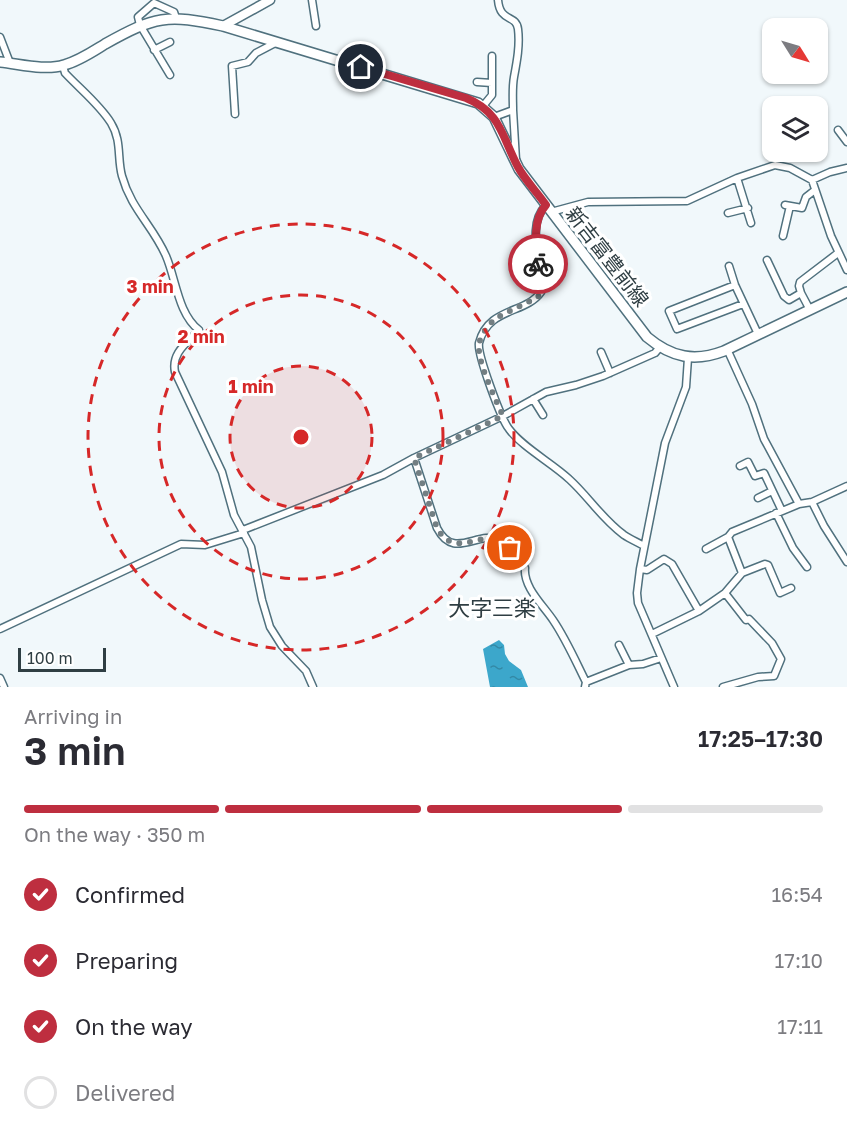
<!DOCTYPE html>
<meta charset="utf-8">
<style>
body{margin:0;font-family:"Golos Text","Noto Sans JP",sans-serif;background:#f2f2f3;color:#2b2b33;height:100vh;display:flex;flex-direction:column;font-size:22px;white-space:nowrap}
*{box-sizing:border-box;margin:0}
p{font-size:20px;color:#7c7c81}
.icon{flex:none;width:33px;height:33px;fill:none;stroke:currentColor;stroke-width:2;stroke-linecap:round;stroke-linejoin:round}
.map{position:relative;height:687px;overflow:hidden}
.drawer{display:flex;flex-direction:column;background:#fff;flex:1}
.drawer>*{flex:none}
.needle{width:39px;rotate:127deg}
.controls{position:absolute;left:762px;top:18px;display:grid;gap:12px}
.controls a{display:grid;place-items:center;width:66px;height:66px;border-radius:12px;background:#fff;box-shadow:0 2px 4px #0004;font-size:30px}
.scale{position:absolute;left:18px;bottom:15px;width:88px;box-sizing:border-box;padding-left:6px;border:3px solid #2f3e43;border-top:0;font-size:16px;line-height:21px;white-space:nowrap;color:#2f3e43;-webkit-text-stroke:4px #fff;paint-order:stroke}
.pin{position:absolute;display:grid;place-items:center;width:51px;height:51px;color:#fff;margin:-26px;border:3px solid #fff;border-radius:50%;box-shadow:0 2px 6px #0007}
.courier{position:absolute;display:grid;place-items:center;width:60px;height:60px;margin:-30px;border:4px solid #be2e3f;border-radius:50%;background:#fff;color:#222;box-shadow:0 2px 8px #0007}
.summary em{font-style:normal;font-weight:600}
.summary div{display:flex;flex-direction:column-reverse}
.summary{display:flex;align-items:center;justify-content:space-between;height:102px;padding:0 24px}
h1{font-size:39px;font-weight:600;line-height:45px}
.bar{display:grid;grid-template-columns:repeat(4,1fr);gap:9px 6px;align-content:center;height:72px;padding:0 24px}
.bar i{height:8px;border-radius:4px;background:#e1e1e2}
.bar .active{background:#be2e3f}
.bar p{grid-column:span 4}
ol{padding:0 24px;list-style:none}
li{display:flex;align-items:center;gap:18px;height:66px}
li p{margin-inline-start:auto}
li .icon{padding:6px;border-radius:50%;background:#be2e3f;color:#fff;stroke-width:4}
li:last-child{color:#7c7c81}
li i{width:33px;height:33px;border:3px solid #e1e1e2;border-radius:50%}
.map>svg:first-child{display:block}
.water{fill:url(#water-ripples)}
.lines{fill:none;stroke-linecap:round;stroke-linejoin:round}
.minor-casing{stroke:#50717e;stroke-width:9}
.tertiary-casing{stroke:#50717e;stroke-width:11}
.secondary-casing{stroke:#50717e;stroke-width:12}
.minor{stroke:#fff;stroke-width:6}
.tertiary{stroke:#fff;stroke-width:8}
.secondary{stroke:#fff;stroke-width:9}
.done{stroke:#737f83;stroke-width:6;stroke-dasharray:0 10.8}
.route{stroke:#be2e3f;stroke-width:8}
.ring{fill:none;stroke:#d62828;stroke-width:3;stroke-dasharray:10 8}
.labels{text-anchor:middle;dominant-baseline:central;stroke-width:6;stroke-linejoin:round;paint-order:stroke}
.street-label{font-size:20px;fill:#2f3e43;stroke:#fff}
.quarter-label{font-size:22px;fill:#2f3e43;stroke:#fff}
.centre{fill:#d62828;stroke:#fff;stroke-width:3}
.ring-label{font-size:18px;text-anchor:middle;font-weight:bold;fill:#d62828;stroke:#fff;stroke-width:6;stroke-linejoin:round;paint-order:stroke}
</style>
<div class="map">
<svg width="847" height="687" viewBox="0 0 847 687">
<defs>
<pattern id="water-ripples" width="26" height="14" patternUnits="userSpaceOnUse" patternTransform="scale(1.5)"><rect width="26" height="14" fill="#3ca7cb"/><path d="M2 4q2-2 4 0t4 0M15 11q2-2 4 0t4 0" fill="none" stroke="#3389a6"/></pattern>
</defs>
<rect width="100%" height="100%" fill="#f1f8fb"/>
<path class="water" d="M499,640L504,645L505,654L509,661L521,670L528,687H490L483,649Z"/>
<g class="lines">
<defs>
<path id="minor" d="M312,0L316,26
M0,37L10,63
M154,50L170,42
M63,66L65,73C80,89 100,105 111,123C122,141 117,158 122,176C131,209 153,226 166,256C176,279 178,314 199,330C187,343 171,353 175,372L222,472L234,515L251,547L262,600L270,627L282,646L306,671L313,687
M170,75L140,25L138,17L154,3L174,12L176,18
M477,82L492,83
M483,106L492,95V56
M513,110L516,160
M235,114L232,66L248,62L256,53L277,42
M494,117L513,110C513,99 512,88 514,77C517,61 520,45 518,29C516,14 500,23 498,0
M838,130L847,142
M737,178L751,223
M812,180L831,236L847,270
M546,205C524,228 545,265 541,292C526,314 488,307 479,343C477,354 501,419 509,429C522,447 552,463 569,479C588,496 602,519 624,535C630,539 637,542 644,546
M785,205L802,208L806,197L815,190
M551,212L588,202L687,201L737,178L775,165L790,168L812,180L830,172L847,168
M728,213L748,208
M783,236L790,206
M767,260L784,296L789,300L801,293L810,310
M729,266L735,285L758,334
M735,285L669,311L677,329L743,304
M801,293L799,286L800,282L838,253
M727,349L752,404L764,439L799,504L812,502L847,486
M601,352L610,373
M533,399L543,415
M414,458L437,528C454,561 477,530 500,540C511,544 519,559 525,568C523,587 543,605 553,620C566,639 576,662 586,682L585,687
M740,466L748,462L755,476L764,473L782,511
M758,498L772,491
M812,502L824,526L847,562
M776,513L793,548L807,567
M243,530L383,475L414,458L503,416L546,392L576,385L603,376L655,353L660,347
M706,549L728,537
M640,569L647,570L664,559L672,564L699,611
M742,573L728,537L732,532L799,504
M0,629L181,544L205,545L244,533
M652,634L699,611L725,593L742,573L765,564L768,565L780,593L791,588
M619,645L629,665
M0,678L4,687
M586,682L629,665L643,664L661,658
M674,687L638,603L637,593L640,569L665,443L686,387L688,358
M723,687L758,677L774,676L781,659L772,643L749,619L746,620L725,593"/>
<path id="tertiary" d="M223,26L270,0"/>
<path id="secondary" d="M0,62C20,64 45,71 64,65C79,61 92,52 105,44C155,16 167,14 223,26L478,103L494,117L519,169L647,337C672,358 695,362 724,351L847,292"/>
</defs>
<use href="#minor" class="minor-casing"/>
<use href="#tertiary" class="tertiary-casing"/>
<use href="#secondary" class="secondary-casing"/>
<use href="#minor" class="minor"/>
<use href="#tertiary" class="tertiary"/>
<use href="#secondary" class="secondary"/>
</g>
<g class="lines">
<path class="done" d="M510,548C487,521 457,564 437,528L414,458L503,416C496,400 477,362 479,345C480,335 489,324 496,318L538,297L542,289L538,264"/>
<path class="route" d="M361,67L466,98C501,112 502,137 518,167C525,180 537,192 546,205C532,220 536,246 538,264"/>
</g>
<circle cx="301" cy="437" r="71" fill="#d62828" fill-opacity=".12"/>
<g class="ring">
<circle cx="301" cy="437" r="71"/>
<circle cx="301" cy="437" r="142"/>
<circle cx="301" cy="437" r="213"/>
</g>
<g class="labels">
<g class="street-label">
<text transform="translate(608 256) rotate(52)">新吉富豊前線</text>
</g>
<g class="quarter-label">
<text x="492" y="607">大字三楽</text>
</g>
</g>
<circle cx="301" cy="437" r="9" class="centre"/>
<g class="ring-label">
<text x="150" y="293">3 min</text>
<text x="201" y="343">2 min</text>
<text x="251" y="393">1 min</text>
</g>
</svg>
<div class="controls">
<a><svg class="needle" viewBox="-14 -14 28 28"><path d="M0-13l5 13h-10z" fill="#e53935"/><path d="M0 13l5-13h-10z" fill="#7c7c81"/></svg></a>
<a><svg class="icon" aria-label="layers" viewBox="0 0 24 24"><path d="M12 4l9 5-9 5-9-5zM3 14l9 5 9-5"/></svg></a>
</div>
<div class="scale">100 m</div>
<div class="pin" style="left:510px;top:548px;background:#ea580c"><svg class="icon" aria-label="bag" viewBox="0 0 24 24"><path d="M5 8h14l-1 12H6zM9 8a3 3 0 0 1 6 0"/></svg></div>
<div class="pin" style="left:361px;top:67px;background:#1f2937"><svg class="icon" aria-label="home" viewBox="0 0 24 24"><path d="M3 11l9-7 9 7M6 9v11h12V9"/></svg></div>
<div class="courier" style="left:538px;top:264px"><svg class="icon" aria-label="bike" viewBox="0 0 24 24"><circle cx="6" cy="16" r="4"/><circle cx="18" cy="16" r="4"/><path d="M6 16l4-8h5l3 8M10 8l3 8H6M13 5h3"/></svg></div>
</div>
<section class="drawer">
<div class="summary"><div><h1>3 min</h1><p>Arriving in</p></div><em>17:25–17:30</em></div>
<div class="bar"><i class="active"></i><i class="active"></i><i class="active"></i><i></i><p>On the way · 350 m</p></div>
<ol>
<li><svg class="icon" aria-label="check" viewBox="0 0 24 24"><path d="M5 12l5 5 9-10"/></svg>Confirmed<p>16:54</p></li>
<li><svg class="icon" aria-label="check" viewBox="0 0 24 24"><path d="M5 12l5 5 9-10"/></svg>Preparing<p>17:10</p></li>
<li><svg class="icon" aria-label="check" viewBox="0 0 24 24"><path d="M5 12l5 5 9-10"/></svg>On the way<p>17:11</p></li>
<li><i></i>Delivered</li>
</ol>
</section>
